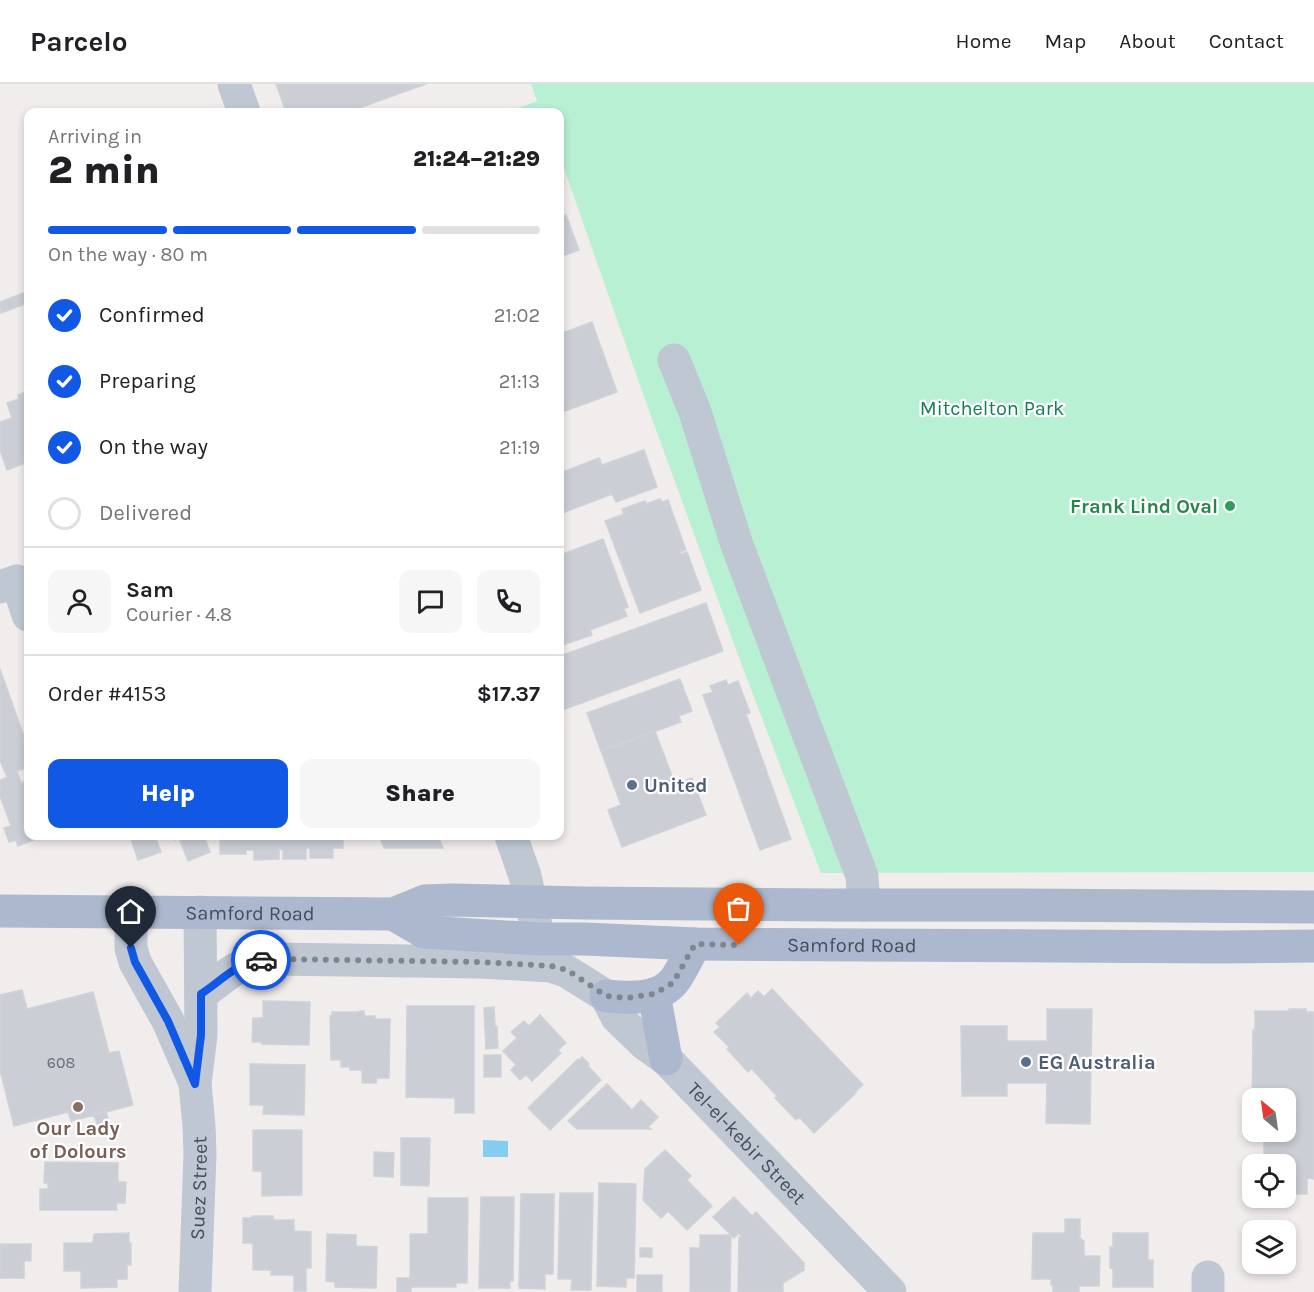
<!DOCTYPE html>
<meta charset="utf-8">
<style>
body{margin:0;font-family:Karla,sans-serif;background:#f6f6f6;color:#202124;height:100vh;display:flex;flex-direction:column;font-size:22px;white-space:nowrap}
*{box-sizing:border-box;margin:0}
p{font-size:20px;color:#757577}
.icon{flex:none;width:33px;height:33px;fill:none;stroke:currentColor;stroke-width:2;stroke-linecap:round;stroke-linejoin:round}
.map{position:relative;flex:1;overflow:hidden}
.sheet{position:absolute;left:24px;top:24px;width:540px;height:732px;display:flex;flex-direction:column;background:#fff;border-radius:12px;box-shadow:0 3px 9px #0003}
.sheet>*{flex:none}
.needle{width:39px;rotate:331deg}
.buttons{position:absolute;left:1242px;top:1004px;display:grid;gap:12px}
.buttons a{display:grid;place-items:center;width:54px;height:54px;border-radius:12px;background:#fff;box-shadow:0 3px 9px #0003;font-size:30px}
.pin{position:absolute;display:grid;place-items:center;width:51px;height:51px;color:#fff;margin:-62px -26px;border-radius:50% 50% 50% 0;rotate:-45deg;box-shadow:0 0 6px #0007}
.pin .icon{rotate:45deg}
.courier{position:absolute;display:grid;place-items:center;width:60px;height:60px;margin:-30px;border:4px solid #1158e5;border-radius:50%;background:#fff;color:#222;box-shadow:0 2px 8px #0007}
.headline em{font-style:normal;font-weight:800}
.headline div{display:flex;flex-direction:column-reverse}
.headline{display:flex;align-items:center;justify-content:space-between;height:102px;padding:0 24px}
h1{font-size:39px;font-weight:800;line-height:45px}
.bar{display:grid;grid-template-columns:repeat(4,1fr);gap:9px 6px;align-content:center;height:72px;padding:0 24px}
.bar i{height:8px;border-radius:4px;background:#e0e0e0}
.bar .on{background:#1158e5}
.bar p{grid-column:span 4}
.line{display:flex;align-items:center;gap:15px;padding:0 24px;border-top:2px solid #e0e0e0}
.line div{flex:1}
.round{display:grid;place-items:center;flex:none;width:63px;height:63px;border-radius:12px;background:#f6f6f6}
ol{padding:0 24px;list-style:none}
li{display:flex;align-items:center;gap:18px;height:66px}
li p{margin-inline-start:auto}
li .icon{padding:6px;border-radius:50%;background:#1158e5;color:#fff;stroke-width:4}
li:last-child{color:#757577}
li i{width:33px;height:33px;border:3px solid #e0e0e0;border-radius:50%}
.action{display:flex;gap:12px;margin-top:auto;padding:12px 24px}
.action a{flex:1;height:69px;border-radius:12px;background:#1158e5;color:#fff;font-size:24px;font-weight:800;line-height:69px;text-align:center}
.action a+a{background:#f6f6f6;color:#202124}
header{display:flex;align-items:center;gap:36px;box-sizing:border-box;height:84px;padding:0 30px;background:#fff;border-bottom:2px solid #e0e0e0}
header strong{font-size:28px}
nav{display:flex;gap:33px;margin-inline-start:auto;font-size:21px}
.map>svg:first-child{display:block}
.green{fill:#b8f0d3}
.water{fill:#83cdef}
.building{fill:#cbced5;stroke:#d0d2d9;stroke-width:1.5}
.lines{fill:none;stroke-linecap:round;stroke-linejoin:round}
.minor{stroke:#bfc7d3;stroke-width:33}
.major{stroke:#abb8cd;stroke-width:33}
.done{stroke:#80868e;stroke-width:6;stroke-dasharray:0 10.8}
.route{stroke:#1158e5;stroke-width:8}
.leisure-dot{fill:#2e9e5b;stroke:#fff;stroke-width:2}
.service-dot{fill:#5c6f8a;stroke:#fff;stroke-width:2}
.education-dot{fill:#8d6e63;stroke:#fff;stroke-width:2}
.labels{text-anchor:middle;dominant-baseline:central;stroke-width:4.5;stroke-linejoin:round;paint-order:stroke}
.number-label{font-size:16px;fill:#666e7a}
.park-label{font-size:20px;fill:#137e54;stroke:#fff}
.leisure-label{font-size:20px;font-weight:bold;fill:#27864d;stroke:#fff;text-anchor:end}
.service-label{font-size:20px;font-weight:bold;fill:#4e5e75;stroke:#fff;text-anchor:start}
.street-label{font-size:20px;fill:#444e5b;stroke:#fff}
.education-label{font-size:20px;font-weight:bold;fill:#785e54;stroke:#fff}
</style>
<header>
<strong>Parcelo</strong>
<nav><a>Home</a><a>Map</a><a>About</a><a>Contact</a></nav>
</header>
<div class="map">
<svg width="1314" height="1208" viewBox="0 0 1314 1208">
<rect width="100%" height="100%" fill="#f0edec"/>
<path class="green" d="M531,0H1314V788L821,789L738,571L647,321L560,73V28H507L537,17Z"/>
<path class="water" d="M483,1056L508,1057V1073H483Z"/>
<path class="building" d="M276,0H426L348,28H286Z
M566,131L579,166L560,173V133Z
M28,207V219L1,229L0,218Z
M592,238L617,308L560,329V250Z
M28,307V378L7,386L0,366V338L12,334L7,319L19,315L18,311Z
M644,366L657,403L616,418L612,410L560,430V389L599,374L602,381Z
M660,415L662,418L668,416L686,466L680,468L681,470L687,468L701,506L640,529L605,437L624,430L622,425L645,417L646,420Z
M603,455L628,523L624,525L627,532L590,546L592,551L560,562V471Z
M706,519L723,567L560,627V572Z
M0,585L28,664V683L17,687L21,699L28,696V752H34L36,755L18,762L16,756L9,758L4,744L11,742L0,712V696L7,693L0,676Z
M680,595L692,627L679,632L681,638L601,667L587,629Z
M726,596L728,601L738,597L750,629L746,630L791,755L760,766L703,611L713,608L710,602Z
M655,647L675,700L692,694L706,731L622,763L608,726L621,721L601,667Z
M130,752H155L161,768L138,776Z
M173,752H204L210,768L188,777L179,754L175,756Z
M220,752H343V764H333V774H310V764H306V775H283V766L279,765V775L254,776V766H246V770H220Z
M379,752H439H438L443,764H384Z
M772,905L863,1001L855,1008L856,1009L814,1049L799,1033L796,1036L775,1014L777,1012L752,985L748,988L727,965L729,963L714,948L720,943L716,939L747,909L751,914L758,907L764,913Z
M22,906L27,925L93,908L109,969L119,967L133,1021L71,1037L68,1028L14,1042L0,986V911Z
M263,917L310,918L309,961L262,960V958H252L253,934H263Z
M407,922H474V1029H455V1014L406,1013Z
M494,923L495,942H497L498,964L486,965L484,924Z
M1047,925H1092L1090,1040L1046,1039L1047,999H1007V1012H962L961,942H1007V957H1047Z
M1289,925H1306V928H1314V1095L1307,1094V1110H1286V1080H1264V1047H1286V1014H1252V1031L1253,946H1255V927H1289Z
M360,927H364V932H375V935H390L389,994H377L376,999H362V986H350V983H341V976H331L330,932H332V928H360Z
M540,931L566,959L558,966L561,969L532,997L526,991L520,996L511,986L516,981L503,967L517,954L511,948L524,937L529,942Z
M484,971H501V993H484Z
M582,973L589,980L588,982L601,996L550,1046L528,1024L578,975L579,976Z
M250,980L305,981L304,1031L263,1030L264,1021H250Z
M607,1000L632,1026L641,1016L658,1033L648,1043L651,1045H577L568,1037Z
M106,1027L110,1043L99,1046L94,1031Z
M253,1046H302V1111L262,1112V1087H253Z
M401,1054H430L429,1102L401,1101Z
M665,1066L691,1092L687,1096L712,1122L687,1146L668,1127L661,1134L643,1116L645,1085Z
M374,1068L394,1069L393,1093L374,1092Z
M45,1078L118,1079V1098H126L125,1119H116L117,1126H40V1105H48V1099H44Z
M599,1099L636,1100L634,1194H626V1203L597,1202Z
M560,1109H593L591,1206H571L572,1195H558Z
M521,1110H554L553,1190H545V1205L519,1204Z
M481,1113H514L513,1197H510V1204H479Z
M734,1113L752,1132L756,1128L804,1179V1186L783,1199V1208H738L739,1153H742L739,1149L734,1154L713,1133Z
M428,1114H468L467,1199H456V1203H411V1208H397V1194H410V1150H428Z
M252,1132H273V1136H294V1147L311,1148V1184H306V1207H294V1191H271V1186H253V1159H243V1134H252Z
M1065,1135H1080V1154L1084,1157V1172H1100L1099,1202H1079V1208H1053V1201H1051V1195H1032L1033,1149H1065Z
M129,1149V1159H131V1181H127V1195H117V1203L81,1204V1187H64V1159H93L94,1150Z
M1113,1149H1148V1176H1153V1203H1113V1183L1110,1184V1163H1113Z
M327,1150L356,1151V1162L377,1163L376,1204L335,1203V1198L326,1197Z
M700,1151H731L730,1208H690V1164H700Z
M0,1160H31V1177H24V1194H0Z
M640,1164H652V1173H640Z
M637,1191H662V1208H637Z"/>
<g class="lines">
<g class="minor">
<path d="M234,0L244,28"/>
<path d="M674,276L695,328L737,461L862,792L864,821"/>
<path d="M0,503L17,497L28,531"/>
<path d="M511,752L525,792L539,855"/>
<path d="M131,828V864L135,878L168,937L195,999"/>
<path id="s1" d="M201,910C218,899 234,882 254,877C260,875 267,876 273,875L481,878L551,882L566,887L606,912L617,933L645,960L666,975L890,1208"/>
<path d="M1208,1193V1208"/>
<path id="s2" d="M195,1208L200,1070L199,1042L195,1000L201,951L200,828"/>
</g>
<g class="major">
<path id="s3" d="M0,827L393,830L425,817L452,816L582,819L832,821H1025L1314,823"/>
<path id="s4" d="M393,830L424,848L539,855H585L695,860L1223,863L1314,862"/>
<path d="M654,910L666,975"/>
<path d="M606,912C627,914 658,917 674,897C682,887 688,872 695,860"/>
</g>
</g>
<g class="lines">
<path class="done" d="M261,876L273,875L481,878L551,882L567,886L606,912L626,914L654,910L673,899L695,860L739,861"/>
<path class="route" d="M131,864L135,878L168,937L195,1000L201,951V910C220,898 237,878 261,876"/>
</g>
<circle class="leisure-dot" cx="1230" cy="422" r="6"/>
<g class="service-dot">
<circle cx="632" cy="701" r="6"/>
<circle cx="1026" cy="978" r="6"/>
</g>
<circle class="education-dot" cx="78" cy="1023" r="6"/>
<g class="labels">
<g class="number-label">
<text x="61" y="978">608</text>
</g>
<g class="park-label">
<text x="992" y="324">Mitchelton Park</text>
</g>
<g class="leisure-label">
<text x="1218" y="422">Frank Lind Oval</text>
</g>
<g class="service-label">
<text x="644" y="701">United</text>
<text x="1038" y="978">EG Australia</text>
</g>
<g class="street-label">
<text stroke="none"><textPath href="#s3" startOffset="250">Samford Road</textPath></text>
<text stroke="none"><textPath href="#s4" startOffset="464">Samford Road</textPath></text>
<text stroke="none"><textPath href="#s1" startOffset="628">Tel-el-kebir Street</textPath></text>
<text stroke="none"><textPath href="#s2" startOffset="104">Suez Street</textPath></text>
</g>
<g class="education-label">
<text x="78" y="1044">Our Lady<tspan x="78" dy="23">of Dolours</tspan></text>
</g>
</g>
</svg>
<div class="buttons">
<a><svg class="needle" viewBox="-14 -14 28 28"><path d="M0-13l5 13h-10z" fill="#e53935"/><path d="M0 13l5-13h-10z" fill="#757577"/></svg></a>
<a><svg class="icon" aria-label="locate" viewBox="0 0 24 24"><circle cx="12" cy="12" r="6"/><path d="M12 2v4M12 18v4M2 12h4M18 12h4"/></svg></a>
<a><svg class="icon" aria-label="layers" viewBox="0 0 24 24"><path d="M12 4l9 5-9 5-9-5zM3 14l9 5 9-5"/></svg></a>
</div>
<div class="pin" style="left:739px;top:861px;background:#ea580c"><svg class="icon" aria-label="bag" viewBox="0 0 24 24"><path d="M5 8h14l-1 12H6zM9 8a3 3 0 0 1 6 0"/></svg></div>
<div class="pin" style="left:131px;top:864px;background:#1f2937"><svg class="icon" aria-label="home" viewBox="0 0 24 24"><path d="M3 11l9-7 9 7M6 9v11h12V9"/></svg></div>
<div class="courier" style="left:261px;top:876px"><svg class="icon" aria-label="car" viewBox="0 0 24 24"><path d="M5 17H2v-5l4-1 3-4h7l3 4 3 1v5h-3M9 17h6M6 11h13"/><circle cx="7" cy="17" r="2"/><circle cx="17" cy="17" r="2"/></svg></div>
<section class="sheet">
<div class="headline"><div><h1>2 min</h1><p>Arriving in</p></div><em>21:24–21:29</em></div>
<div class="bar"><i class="on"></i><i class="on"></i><i class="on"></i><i></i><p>On the way · 80 m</p></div>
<ol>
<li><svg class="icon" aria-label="check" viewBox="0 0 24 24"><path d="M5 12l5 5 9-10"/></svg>Confirmed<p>21:02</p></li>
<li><svg class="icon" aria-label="check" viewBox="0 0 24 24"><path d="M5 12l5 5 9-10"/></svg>Preparing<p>21:13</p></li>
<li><svg class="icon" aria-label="check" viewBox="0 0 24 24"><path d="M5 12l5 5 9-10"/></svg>On the way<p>21:19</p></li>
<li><i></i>Delivered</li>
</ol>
<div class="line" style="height:108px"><a class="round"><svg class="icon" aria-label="person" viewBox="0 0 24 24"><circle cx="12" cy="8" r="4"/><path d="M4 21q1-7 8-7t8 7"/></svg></a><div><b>Sam</b><p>Courier · 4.8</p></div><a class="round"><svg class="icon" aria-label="chat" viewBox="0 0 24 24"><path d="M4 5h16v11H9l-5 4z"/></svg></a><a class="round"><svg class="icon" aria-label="phone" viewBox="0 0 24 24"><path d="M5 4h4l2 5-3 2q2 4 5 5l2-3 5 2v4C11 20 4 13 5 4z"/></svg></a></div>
<div class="line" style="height:78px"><div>Order #4153</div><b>$17.37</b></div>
<div class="action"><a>Help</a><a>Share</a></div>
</section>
</div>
